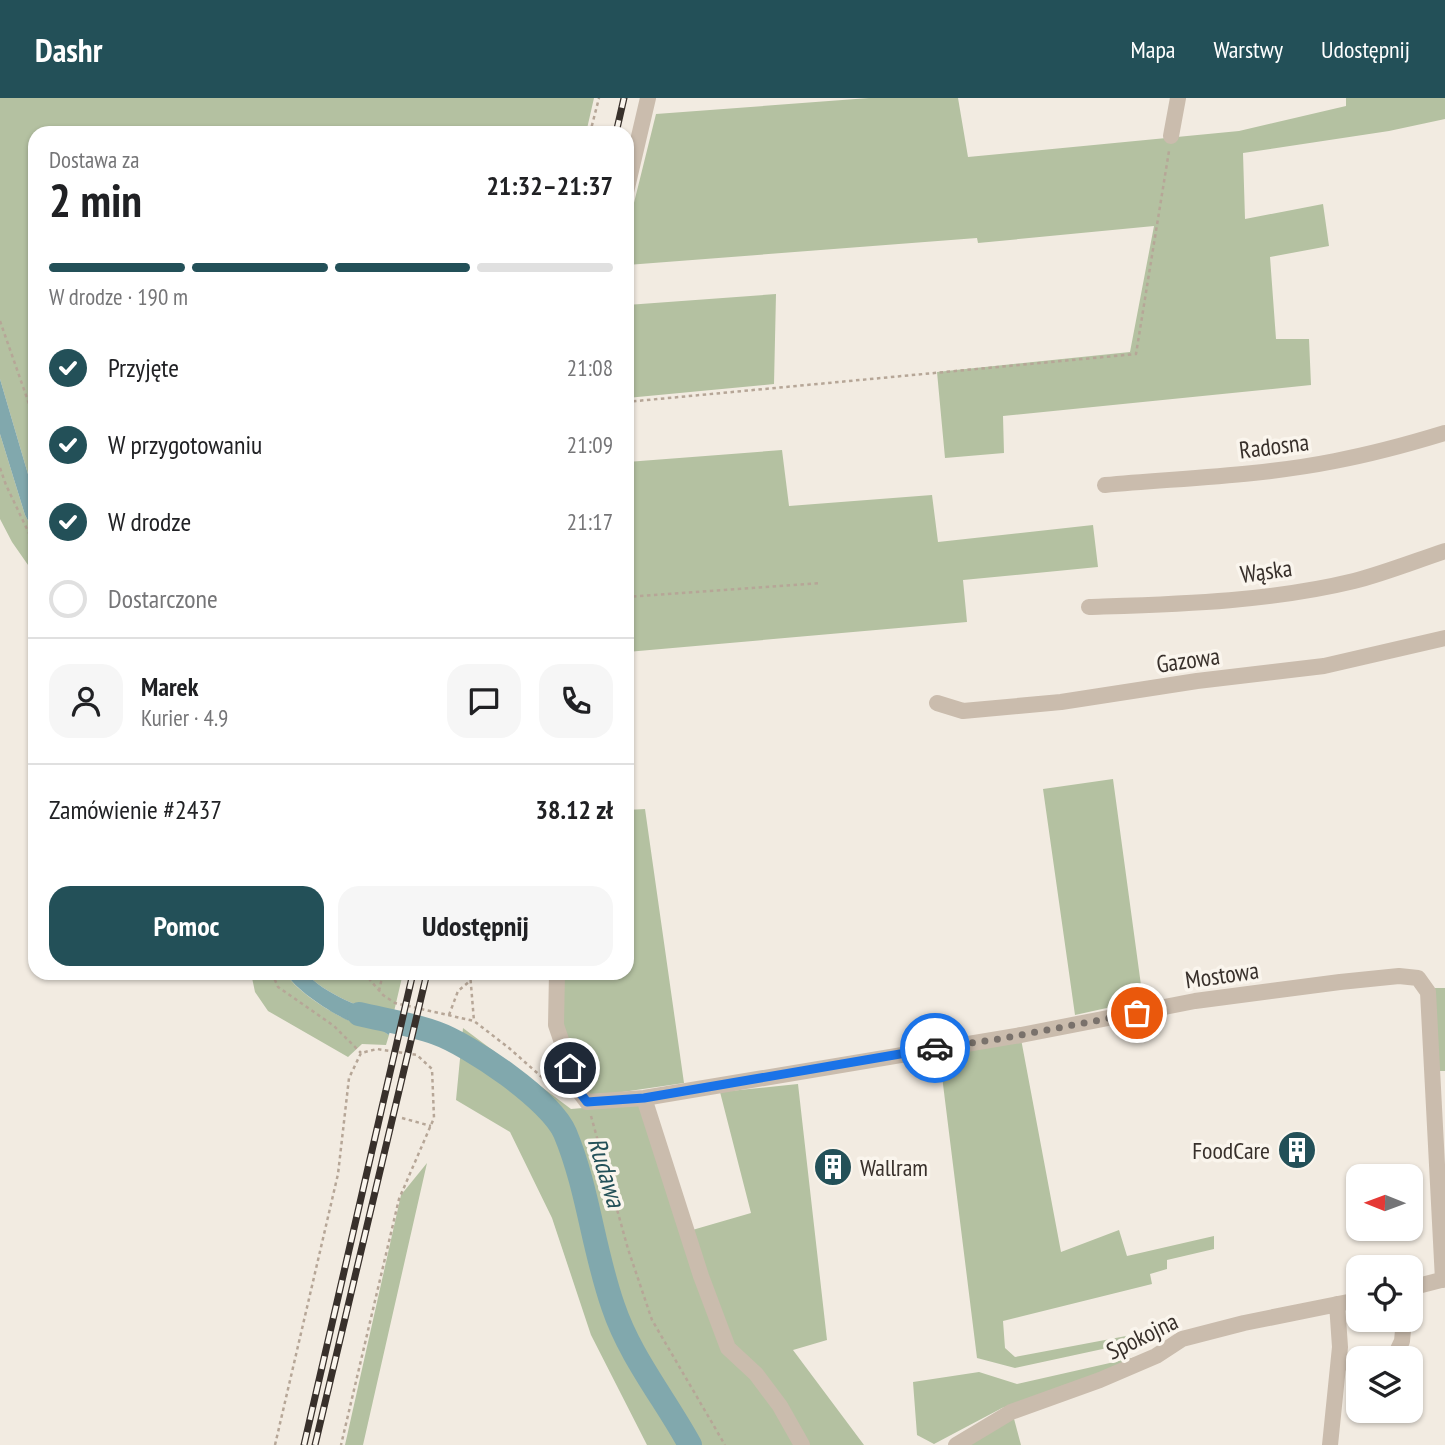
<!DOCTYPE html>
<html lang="pl">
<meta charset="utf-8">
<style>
body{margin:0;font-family:"PT Sans Narrow",sans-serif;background:#f6f6f6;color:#202124;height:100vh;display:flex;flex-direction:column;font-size:26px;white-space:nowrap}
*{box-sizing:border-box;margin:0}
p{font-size:23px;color:#757577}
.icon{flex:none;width:38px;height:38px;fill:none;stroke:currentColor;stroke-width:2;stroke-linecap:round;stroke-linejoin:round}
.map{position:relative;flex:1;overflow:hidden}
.side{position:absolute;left:28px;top:28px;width:606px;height:854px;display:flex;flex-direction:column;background:#fff;border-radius:21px;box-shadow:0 2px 5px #0004}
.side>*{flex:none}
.needle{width:46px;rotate:271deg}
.fabs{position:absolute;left:1346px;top:1066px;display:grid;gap:14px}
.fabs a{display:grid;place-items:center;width:77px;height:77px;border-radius:14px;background:#fff;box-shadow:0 2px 5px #0004;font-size:35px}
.pin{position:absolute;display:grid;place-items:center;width:60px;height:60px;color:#fff;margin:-30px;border:4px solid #fff;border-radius:50%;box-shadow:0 2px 7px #0007}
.courier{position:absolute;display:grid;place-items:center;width:70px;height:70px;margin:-35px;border:5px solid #1a73e8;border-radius:50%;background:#fff;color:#222;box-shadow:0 2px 9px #0007}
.head em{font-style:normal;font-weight:600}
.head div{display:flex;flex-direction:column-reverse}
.head{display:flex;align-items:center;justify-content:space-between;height:119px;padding:0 21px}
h1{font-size:46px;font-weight:600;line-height:52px}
.bar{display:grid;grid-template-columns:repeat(4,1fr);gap:10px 7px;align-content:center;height:84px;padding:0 21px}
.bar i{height:9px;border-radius:5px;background:#e0e0e0}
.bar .on{background:#235058}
.bar p{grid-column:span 4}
.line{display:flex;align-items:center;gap:18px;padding:0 21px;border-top:2px solid #e0e0e0}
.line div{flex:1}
.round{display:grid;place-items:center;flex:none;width:74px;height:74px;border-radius:21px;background:#f6f6f6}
ol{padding:0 21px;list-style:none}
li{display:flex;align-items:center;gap:21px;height:77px}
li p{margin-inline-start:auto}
li .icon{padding:7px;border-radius:50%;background:#235058;color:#fff;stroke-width:4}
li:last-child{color:#757577}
li i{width:38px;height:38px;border:4px solid #e0e0e0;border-radius:50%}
.button{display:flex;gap:14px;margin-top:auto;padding:14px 21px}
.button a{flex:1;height:80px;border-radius:21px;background:#235058;color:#fff;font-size:28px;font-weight:600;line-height:80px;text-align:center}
.button a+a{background:#f6f6f6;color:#202124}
header{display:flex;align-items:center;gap:42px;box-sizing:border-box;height:98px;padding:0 35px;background:#235058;color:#fff}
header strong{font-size:33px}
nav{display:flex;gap:38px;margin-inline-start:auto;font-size:24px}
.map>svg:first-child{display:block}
.green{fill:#b4c1a1}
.water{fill:#81a8ad}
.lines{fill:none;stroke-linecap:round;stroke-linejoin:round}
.river{stroke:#81a8ad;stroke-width:24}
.path{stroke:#b6a697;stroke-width:2.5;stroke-dasharray:3.5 3.5;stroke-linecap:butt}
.minor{stroke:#cabcad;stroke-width:16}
.rail-casing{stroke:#38302b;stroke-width:7}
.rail{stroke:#faf5ed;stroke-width:4.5;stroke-dasharray:13;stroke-linecap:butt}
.done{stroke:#79716b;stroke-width:7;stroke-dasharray:0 12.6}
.route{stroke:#1a73e8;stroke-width:9}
.labels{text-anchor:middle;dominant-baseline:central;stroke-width:7;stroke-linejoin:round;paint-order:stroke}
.street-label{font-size:24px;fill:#38302b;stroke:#faf5ed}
.poi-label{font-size:24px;fill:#38302b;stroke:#faf5ed;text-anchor:end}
.water-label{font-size:26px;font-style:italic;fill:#235058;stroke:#faf5ed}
</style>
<header>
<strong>Dashr</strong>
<nav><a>Mapa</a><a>Warstwy</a><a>Udostępnij</a></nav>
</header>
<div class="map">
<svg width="1445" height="1347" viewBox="0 0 1445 1347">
<rect width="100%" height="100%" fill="#f2ebe1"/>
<path class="green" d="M0,0H594L586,35H35V400L0,281Z
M869,0H958L968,59L1239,33L1346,8V0H1445V21L1389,33L1243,55L1245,121L1323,106L1329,148L1270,159L1276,241H1309L1311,287L1003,318L1004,355L945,360L937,274L1130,254L1154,128L978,145L977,140L627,167V133L656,16Z
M776,196L774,286L627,300V207Z
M0,336L25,417L35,436V477L12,444L0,421Z
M782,352L789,408L932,397L938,444L1093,427L1098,469L963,482L967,524L627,554V364Z
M1113,681L1143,902L1075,917L1043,691Z
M645,711L684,985L588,999L557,914L565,875H626L627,712Z
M251,875H286C293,891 335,918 353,924C367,928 377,928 389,937L386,947L362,946L348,959L268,913L255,894Z
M307,875H403L393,918C368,913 321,895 307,875Z
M1435,890H1445V973H1438Z
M463,930L571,1011L643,1005L682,1135L751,1115L720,994L798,986L827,1242L793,1252L864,1347H647L591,1237L552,1120L510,1034L456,1002Z
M1021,941L1061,1154L1119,1132L1127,1158L1214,1138V1151L1167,1162V1171L1150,1176L1152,1186L1003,1223L1005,1250L1015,1259L1174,1229L1172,1236L1015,1270L977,1260L939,954Z
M427,1065L363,1347H345L401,1097Z
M1154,1255L1002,1310L934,1346L917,1337L913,1284L979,1274L1017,1286Z
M1013,1317L1021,1347H966Z"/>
<path class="water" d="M0,281L35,400V436L25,417L0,336Z
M286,875H307C321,895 368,913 393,918L389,937C375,927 362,928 347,922C330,914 294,891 286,875Z"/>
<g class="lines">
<path class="river" d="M359,916C384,922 412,926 436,935C470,947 551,1002 565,1035C588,1090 593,1151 613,1208C630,1259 665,1301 690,1347"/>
<path class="path" d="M590,35L599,0
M0,223L35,323
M626,304L1136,256L1169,53
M0,370L6,387L35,448
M626,499L821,485
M272,875L278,889L334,928L361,955
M364,875L383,897L395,905L474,923L509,950L553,989L565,996
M470,875L474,923
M379,893L383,875
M449,917L458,893L470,883
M591,1018L628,1151L652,1222L725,1347
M402,1020L431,1028
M275,1347L338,1076L349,980L361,955L377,951L417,957L432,971L434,1020L399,1101L341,1347"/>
<path class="minor" d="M1171,38L1178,0
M626,94L648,0
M1105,387C1181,380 1260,378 1335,363C1372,356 1409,346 1445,335
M1089,509C1177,506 1268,504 1354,483C1385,475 1415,463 1445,453
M937,605L963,613L1061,604L1197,583L1324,568L1445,540
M557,875L556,927L578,992L587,1004L644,1000L1021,937L1195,903L1340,884L1399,878L1418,880L1428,894L1443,1182
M644,1000L701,1178L728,1250L756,1276L780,1308L802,1347
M1410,1190L1445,1181
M1394,1260L1402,1243L1404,1222
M1339,1264L1358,1265
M956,1347L1011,1314L1100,1282L1156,1258L1182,1241L1244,1225L1358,1202
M1330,1347L1340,1249L1337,1206"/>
<defs>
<path id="rail" d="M616,35L624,0
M304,1347L413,875
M315,1347L427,875"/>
</defs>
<use href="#rail" class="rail-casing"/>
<use href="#rail" class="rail"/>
</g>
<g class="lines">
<path class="done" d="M935,950L999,941L1137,915"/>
<path class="route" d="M570,970L578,992L587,1004L644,1000L935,950"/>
</g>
<defs>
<symbol id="building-disc" viewBox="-11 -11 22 22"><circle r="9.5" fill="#235058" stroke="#faf5ed"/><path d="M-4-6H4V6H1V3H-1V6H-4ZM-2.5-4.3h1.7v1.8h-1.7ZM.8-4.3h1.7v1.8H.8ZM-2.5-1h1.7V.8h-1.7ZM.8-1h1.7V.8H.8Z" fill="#fff"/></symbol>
</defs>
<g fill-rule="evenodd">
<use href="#building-disc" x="1275" y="1030" width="44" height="44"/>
<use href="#building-disc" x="811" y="1047" width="44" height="44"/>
</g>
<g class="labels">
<g class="street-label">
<text transform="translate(1274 348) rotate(-7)">Radosna</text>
<text transform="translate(1266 473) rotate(-8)">Wąska</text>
<text transform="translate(1188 562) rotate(-8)">Gazowa</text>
<text transform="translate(1222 877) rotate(-8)">Mostowa</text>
<text transform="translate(1142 1238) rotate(-26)">Spokojna</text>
</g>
<g class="poi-label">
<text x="1270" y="1052">FoodCare</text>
<text x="860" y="1069" text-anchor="start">Wallram</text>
</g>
<g class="water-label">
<text transform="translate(607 1074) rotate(73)">Rudawa</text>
</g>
</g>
</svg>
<div class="fabs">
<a><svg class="needle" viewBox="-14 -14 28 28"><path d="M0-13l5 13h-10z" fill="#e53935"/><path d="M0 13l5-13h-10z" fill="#757577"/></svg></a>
<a><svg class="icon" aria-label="locate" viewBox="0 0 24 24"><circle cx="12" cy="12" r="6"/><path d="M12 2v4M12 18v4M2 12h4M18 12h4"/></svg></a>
<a><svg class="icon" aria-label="layers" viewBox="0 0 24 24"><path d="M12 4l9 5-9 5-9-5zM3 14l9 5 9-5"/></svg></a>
</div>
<div class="pin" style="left:1137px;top:915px;background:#ea580c"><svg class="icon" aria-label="bag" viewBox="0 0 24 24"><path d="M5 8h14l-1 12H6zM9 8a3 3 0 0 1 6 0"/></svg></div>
<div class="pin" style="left:570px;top:970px;background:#1f2937"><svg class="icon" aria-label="home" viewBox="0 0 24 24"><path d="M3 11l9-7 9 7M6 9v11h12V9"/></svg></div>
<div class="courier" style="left:935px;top:950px"><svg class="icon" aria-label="car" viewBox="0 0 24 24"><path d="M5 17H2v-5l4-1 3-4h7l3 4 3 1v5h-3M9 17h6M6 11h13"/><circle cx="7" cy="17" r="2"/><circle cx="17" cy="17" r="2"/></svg></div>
<section class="side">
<div class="head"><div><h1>2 min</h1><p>Dostawa za</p></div><em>21:32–21:37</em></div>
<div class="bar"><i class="on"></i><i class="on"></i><i class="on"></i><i></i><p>W drodze · 190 m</p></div>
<ol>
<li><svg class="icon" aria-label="check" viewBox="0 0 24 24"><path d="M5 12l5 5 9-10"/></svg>Przyjęte<p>21:08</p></li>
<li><svg class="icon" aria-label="check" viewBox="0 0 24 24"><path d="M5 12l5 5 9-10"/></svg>W przygotowaniu<p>21:09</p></li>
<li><svg class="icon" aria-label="check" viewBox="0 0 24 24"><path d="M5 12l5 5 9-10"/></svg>W drodze<p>21:17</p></li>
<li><i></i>Dostarczone</li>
</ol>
<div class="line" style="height:126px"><a class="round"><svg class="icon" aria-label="person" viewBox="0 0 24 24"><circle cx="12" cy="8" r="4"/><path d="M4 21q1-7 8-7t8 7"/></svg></a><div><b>Marek</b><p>Kurier · 4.9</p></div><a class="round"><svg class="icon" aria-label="chat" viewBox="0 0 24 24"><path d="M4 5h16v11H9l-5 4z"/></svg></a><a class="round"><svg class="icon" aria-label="phone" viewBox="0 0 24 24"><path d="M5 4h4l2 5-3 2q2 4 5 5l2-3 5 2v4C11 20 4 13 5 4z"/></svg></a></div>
<div class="line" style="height:91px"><div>Zamówienie #2437</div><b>38.12 zł</b></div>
<div class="button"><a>Pomoc</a><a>Udostępnij</a></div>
</section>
</div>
